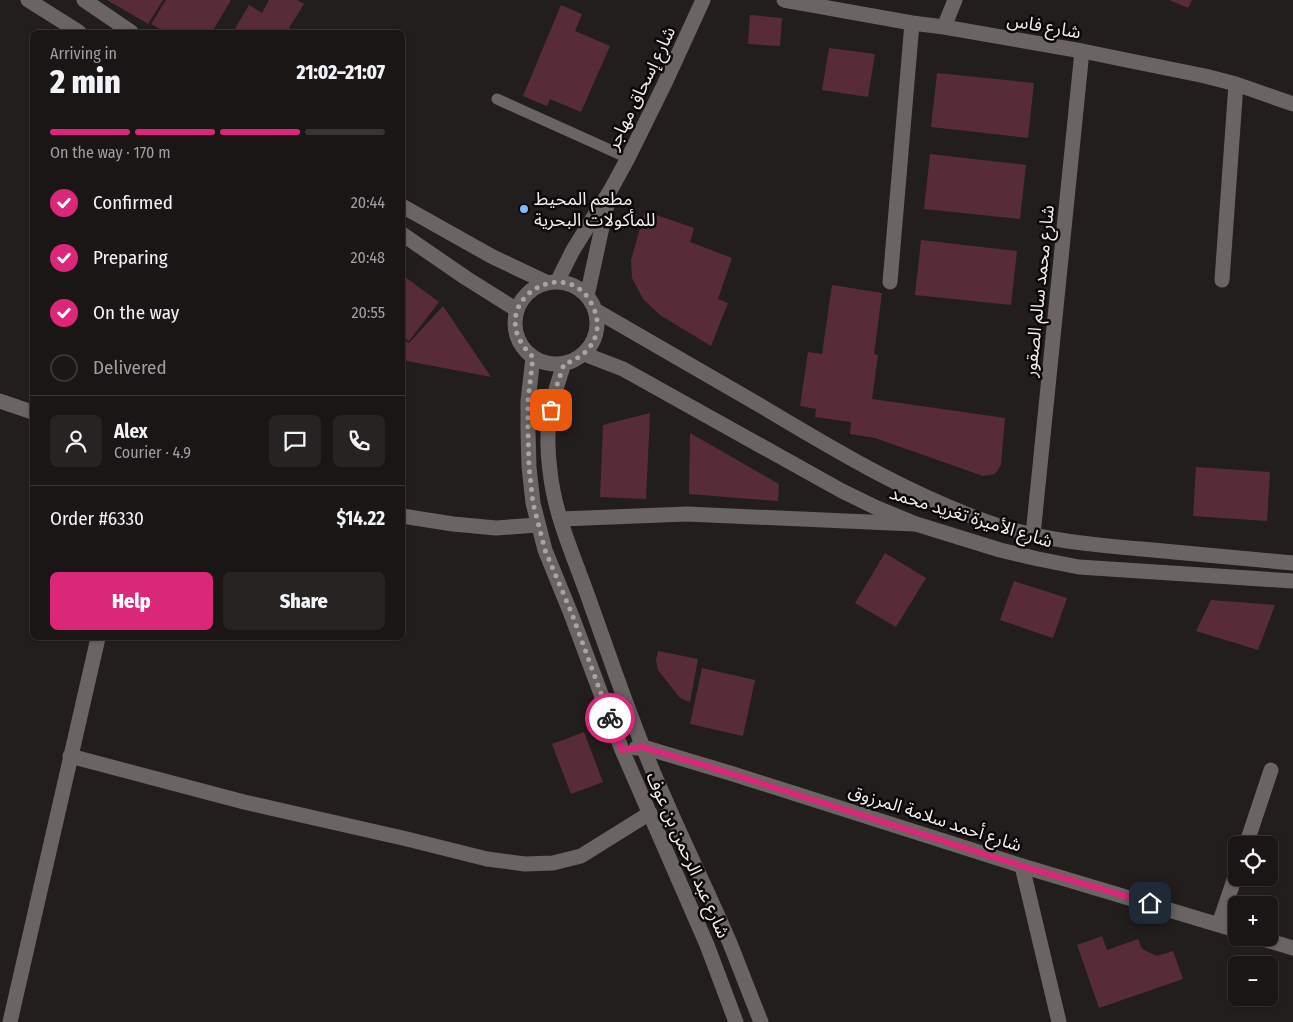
<!DOCTYPE html>
<meta charset="utf-8">
<style>
body{margin:0;font-family:"Fira Sans Condensed","Noto Sans Arabic",sans-serif;background:#272323;color:#f1f3f6;height:100vh;display:flex;flex-direction:column;font-size:19px;white-space:nowrap}
*{box-sizing:border-box;margin:0}
p{font-size:16px;color:#9f9fa1}
.icon{flex:none;width:28px;height:28px;fill:none;stroke:currentColor;stroke-width:2;stroke-linecap:round;stroke-linejoin:round}
.map{position:relative;flex:1;overflow:hidden}
.sheet{position:absolute;left:30px;top:30px;width:375px;height:610px;display:flex;flex-direction:column;background:#1a1616;border-radius:8px;box-shadow:0 1px 4px #0004,0 0 0 1px #383535}
.sheet>*{flex:none}
.controls{position:absolute;left:1228px;top:836px;display:grid;gap:10px}
.controls a{display:grid;place-items:center;width:50px;height:50px;border-radius:8px;background:#1a1616;box-shadow:0 1px 4px #0004,0 0 0 1px #383535;font-size:25px}
.pin{position:absolute;display:grid;place-items:center;width:42px;height:42px;color:#fff;margin:-21px;border-radius:10px;box-shadow:0 2px 8px #0006}
.courier{position:absolute;display:grid;place-items:center;width:50px;height:50px;margin:-25px;border:4px solid #db2777;border-radius:50%;background:#fff;color:#222;box-shadow:0 1px 6px #0007}
.head em{font-style:normal;font-weight:800}
.head div{display:flex;flex-direction:column-reverse}
.head{display:flex;align-items:center;justify-content:space-between;height:85px;padding:0 20px}
h1{font-size:32px;font-weight:800;line-height:38px}
.bar{display:grid;grid-template-columns:repeat(4,1fr);gap:8px 5px;align-content:center;height:60px;padding:0 20px}
.bar i{height:6px;border-radius:4px;background:#383535}
.bar .on{background:#db2777}
.bar p{grid-column:span 4}
.line{display:flex;align-items:center;gap:12px;padding:0 20px;border-top:1px solid #383535}
.line div{flex:1}
.round{display:grid;place-items:center;flex:none;width:52px;height:52px;border-radius:8px;background:#272323}
ol{padding:0 20px;list-style:none}
li{display:flex;align-items:center;gap:15px;height:55px}
li p{margin-inline-start:auto}
li .icon{padding:5px;border-radius:50%;background:#db2777;color:#fff;stroke-width:4}
li:last-child{color:#9f9fa1}
li i{width:28px;height:28px;border:2px solid #383535;border-radius:50%}
.primary-button{display:flex;gap:10px;margin-top:auto;padding:10px 20px}
.primary-button a{flex:1;height:58px;border-radius:8px;background:#db2777;color:#fff;font-size:20px;font-weight:800;line-height:58px;text-align:center}
.primary-button a+a{background:#272323;color:#f1f3f6}
.map>svg:first-child{display:block}
.building{fill:#572c38}
.lines{fill:none;stroke-linecap:round;stroke-linejoin:round}
.lane{stroke:#6a6463;stroke-width:11}
.street{stroke:#6a6463;stroke-width:15}
.secondary{stroke:#6a6463;stroke-width:15}
.done{stroke:#a8a5a4;stroke-width:5;stroke-dasharray:0 9}
.route{stroke:#db2777;stroke-width:6}
.poi-dot{fill:#78bff7;stroke:#0a0808;stroke-width:2}
.labels{text-anchor:middle;dominant-baseline:central;stroke-width:5;stroke-linejoin:round;paint-order:stroke}
.street-label{font-size:18px;fill:#f0edec;stroke:#0a0808}
.poi-label{font-size:18px;fill:#f0edec;stroke:#0a0808;text-anchor:start}
</style>
<div class="map">
<svg width="1293" height="1022" viewBox="0 0 1293 1022">
<rect width="100%" height="100%" fill="#221e1d"/>
<path class="building" d="M107,0H163L148,24Z
M166,0H231L212,32H166L151,24Z
M269,0H297L304,4L289,28L296,32H233L249,5L262,13Z
M1169,0H1192L1188,8Z
M561,5L582,14L575,31L610,46L581,112L550,99L547,106L523,96Z
M750,15L782,18L780,46L748,44Z
M829,48L875,54L868,97L822,90Z
M937,73L1034,83L1028,138L931,127Z
M930,154L1026,165L1020,219L924,209Z
M645,211L694,228L690,242L732,258L718,299L728,303L711,346L660,315L643,299L632,278L631,260Z
M921,240L1017,251L1011,305L915,295Z
M405,277L439,302L409,341L402,336V280Z
M832,285L882,293L874,354L878,355L872,399L1005,418L1001,465L995,474L983,476L875,438L850,434L851,422L815,417L816,409L800,406L808,352L822,354Z
M443,306L491,377L402,360V339L409,343Z
M650,413L646,499L600,497L603,425Z
M690,433L779,484L778,501L689,494Z
M1196,467L1270,472L1267,521L1193,516Z
M885,553L926,578L896,627L855,603Z
M1014,581L1067,598L1053,638L1000,620Z
M1211,600L1275,605L1258,650L1196,631Z
M658,651L698,659L690,702L680,698L658,670L656,660Z
M702,668L755,680L743,736L690,724Z
M584,732L603,782L571,794L552,744Z
M1102,936L1107,950L1138,939L1142,949L1157,956L1173,951L1183,979L1099,1008L1077,945Z"/>
<g class="lines">
<path class="lane" d="M497,99L628,158"/>
<path class="street" d="M784,0L912,23L944,27L1082,51L1205,76L1236,84L1293,104
M944,27L955,0
M1222,280L1236,84
M890,282L912,23
M0,401L32,412
M402,516L453,524L496,528L538,525
M561,519L687,514L914,524
M1033,535L1082,51
M70,756L244,802L407,839L487,859L525,864L553,863L581,856L650,813
M1246,845L1271,770
M1022,866L1059,1022
M1219,924L1236,874
M10,1022L98,638"/>
<path class="secondary" d="M28,0L79,32
M84,0L131,32
M402,206L493,257L548,283
M402,234L466,278L517,310
M557,282L573,250L610,191L628,158L664,85L703,0
M515 323a41 41 0 1 1 82 0a41 41 0 1 1-82 0Z
M587,296L608,200
M595,310C648,341 703,372 756,403C833,449 910,496 996,525C1043,540 1092,545 1142,549C1192,554 1243,558 1293,563
M584,354L623,369L842,491L877,508L916,524L1000,550L1038,559L1079,567L1293,581
M533,357L528,401V430L529,467L533,503L545,550L571,614L622,750L707,945L736,1022
M564,364C560,376 556,388 553,400C547,422 547,449 550,471C555,518 576,561 591,605C608,652 624,700 643,747C669,813 701,876 729,941C740,968 750,995 761,1022
M636,748L643,747L730,773L1022,866L1236,930
M1260,938L1293,948"/>
</g>
<g class="lines">
<path class="done" d="M551,410L552,400L564,364C580,359 594,348 597,330C598,319 596,311 590,301C562,253 479,306 533,357L528,401V430L529,467L533,503L545,550L572,614L610,718"/>
<path class="route" d="M610,718L622,750L642,747L713,768L1022,866L1150,903"/>
</g>
<circle class="poi-dot" cx="524" cy="209" r="5"/>
<g class="labels">
<g class="street-label">
<text transform="translate(1044 26) rotate(10)">شارع فاس</text>
<text transform="translate(641 88) rotate(-64)">شارع إسحاق مهاجر</text>
<text transform="translate(1039 291) rotate(-84)">شارع محمد سالم الصقور</text>
<text transform="translate(971 517) rotate(17)">شارع الأميرة تغريد محمد</text>
<text transform="translate(935 818) rotate(18)">شارع أحمد سلامة المرزوق</text>
<text transform="translate(688 855) rotate(66)">شارع عبد الرحمن بن عوف</text>
</g>
<g class="poi-label">
<text x="534" y="199">مطعم المحيط<tspan x="534" dy="21">للمأكولات البحرية</tspan></text>
</g>
</g>
</svg>
<div class="controls">
<a><svg class="icon" aria-label="locate" viewBox="0 0 24 24"><circle cx="12" cy="12" r="6"/><path d="M12 2v4M12 18v4M2 12h4M18 12h4"/></svg></a>
<a>+</a>
<a>−</a>
</div>
<div class="pin" style="left:551px;top:410px;background:#ea580c"><svg class="icon" aria-label="bag" viewBox="0 0 24 24"><path d="M5 8h14l-1 12H6zM9 8a3 3 0 0 1 6 0"/></svg></div>
<div class="pin" style="left:1150px;top:903px;background:#1f2937"><svg class="icon" aria-label="home" viewBox="0 0 24 24"><path d="M3 11l9-7 9 7M6 9v11h12V9"/></svg></div>
<div class="courier" style="left:610px;top:718px"><svg class="icon" aria-label="bike" viewBox="0 0 24 24"><circle cx="6" cy="16" r="4"/><circle cx="18" cy="16" r="4"/><path d="M6 16l4-8h5l3 8M10 8l3 8H6M13 5h3"/></svg></div>
<section class="sheet">
<div class="head"><div><h1>2 min</h1><p>Arriving in</p></div><em>21:02–21:07</em></div>
<div class="bar"><i class="on"></i><i class="on"></i><i class="on"></i><i></i><p>On the way · 170 m</p></div>
<ol>
<li><svg class="icon" aria-label="check" viewBox="0 0 24 24"><path d="M5 12l5 5 9-10"/></svg>Confirmed<p>20:44</p></li>
<li><svg class="icon" aria-label="check" viewBox="0 0 24 24"><path d="M5 12l5 5 9-10"/></svg>Preparing<p>20:48</p></li>
<li><svg class="icon" aria-label="check" viewBox="0 0 24 24"><path d="M5 12l5 5 9-10"/></svg>On the way<p>20:55</p></li>
<li><i></i>Delivered</li>
</ol>
<div class="line" style="height:90px"><a class="round"><svg class="icon" aria-label="person" viewBox="0 0 24 24"><circle cx="12" cy="8" r="4"/><path d="M4 21q1-7 8-7t8 7"/></svg></a><div><b>Alex</b><p>Courier · 4.9</p></div><a class="round"><svg class="icon" aria-label="chat" viewBox="0 0 24 24"><path d="M4 5h16v11H9l-5 4z"/></svg></a><a class="round"><svg class="icon" aria-label="phone" viewBox="0 0 24 24"><path d="M5 4h4l2 5-3 2q2 4 5 5l2-3 5 2v4C11 20 4 13 5 4z"/></svg></a></div>
<div class="line" style="height:65px"><div>Order #6330</div><b>$14.22</b></div>
<div class="primary-button"><a>Help</a><a>Share</a></div>
</section>
</div>
